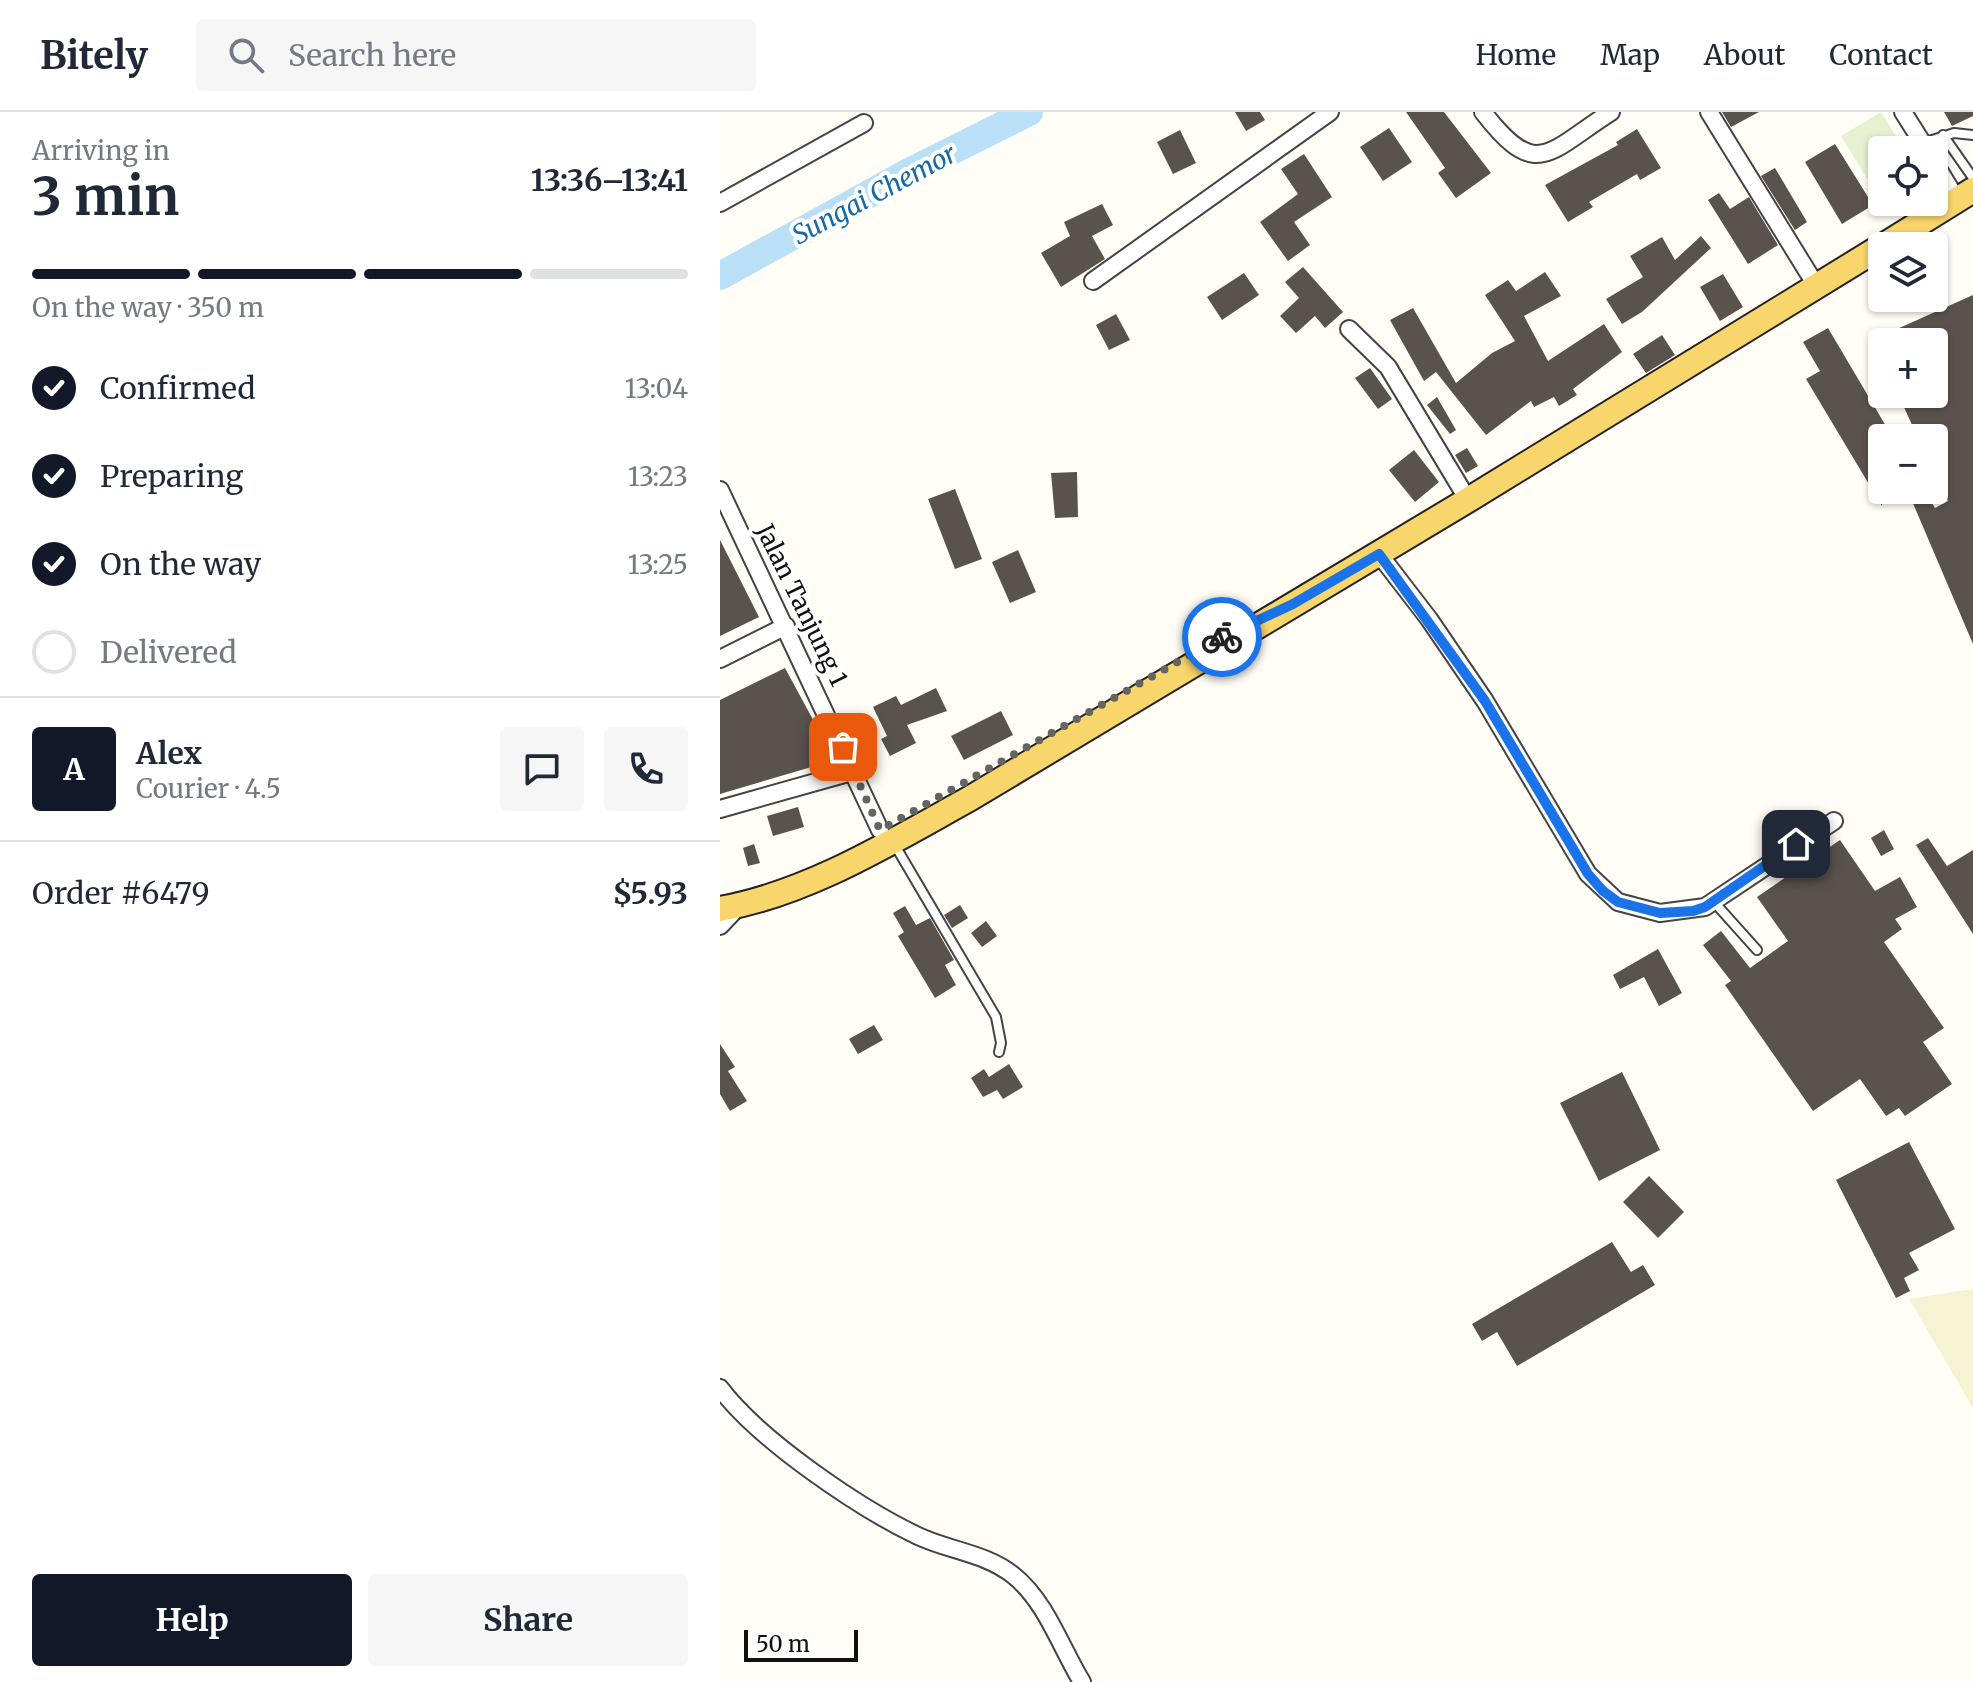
<!DOCTYPE html>
<meta charset="utf-8">
<style>
body{margin:0;font-family:Merriweather,serif;background:#f6f6f7;color:#1f2937;height:100vh;display:flex;flex-direction:column;font-size:30px;white-space:nowrap}
*{box-sizing:border-box;margin:0}
p{font-size:26px;color:#747a83}
.icon{flex:none;width:44px;height:44px;fill:none;stroke:currentColor;stroke-width:2;stroke-linecap:round;stroke-linejoin:round}
.map{position:relative;flex:1;overflow:hidden}
.drawer{display:flex;flex-direction:column;background:#fff;width:720px}
.drawer>*{flex:none}
.fabs{position:absolute;left:1148px;top:24px;display:grid;gap:16px}
.fabs a{display:grid;place-items:center;width:80px;height:80px;border-radius:8px;background:#fff;box-shadow:0 2px 6px #0004;font-size:40px}
.scale{position:absolute;left:24px;bottom:20px;width:114px;box-sizing:border-box;padding-left:8px;border:4px solid #111;border-top:0;font-size:22px;line-height:28px;white-space:nowrap;color:#111;-webkit-text-stroke:6px #fff;paint-order:stroke}
.pin{position:absolute;display:grid;place-items:center;width:68px;height:68px;color:#fff;margin:-34px;border-radius:16px;box-shadow:0 4px 12px #0006}
.courier{position:absolute;display:grid;place-items:center;width:80px;height:80px;margin:-40px;border:6px solid #1a73e8;border-radius:50%;background:#fff;color:#222;box-shadow:0 2px 10px #0007}
.headline em{font-style:normal;font-weight:700}
.headline div{display:flex;flex-direction:column-reverse}
.headline{display:flex;align-items:center;justify-content:space-between;height:136px;padding:0 32px}
h1{font-size:52px;font-weight:700;line-height:60px}
.bar{display:grid;grid-template-columns:repeat(4,1fr);gap:12px 8px;align-content:center;height:96px;padding:0 32px}
.bar i{height:10px;border-radius:6px;background:#e0e1e3}
.bar .on{background:#111827}
.bar p{grid-column:span 4}
.line{display:flex;align-items:center;gap:20px;padding:0 32px;border-top:2px solid #e0e1e3}
.line div{flex:1}
.round{display:grid;place-items:center;flex:none;width:84px;height:84px;border-radius:8px;background:#f6f6f7}
ol{padding:0 32px;list-style:none}
li{display:flex;align-items:center;gap:24px;height:88px}
li p{margin-inline-start:auto}
li .icon{padding:8px;border-radius:50%;background:#111827;color:#fff;stroke-width:4}
li:last-child{color:#747a83}
li i{width:44px;height:44px;border:4px solid #e0e1e3;border-radius:50%}
.action{display:flex;gap:16px;margin-top:auto;padding:16px 32px}
.action a{flex:1;height:92px;border-radius:8px;background:#111827;color:#fff;font-size:32px;font-weight:700;line-height:92px;text-align:center}
.action a+a{background:#f6f6f7;color:#1f2937}
header{display:flex;align-items:center;gap:48px;box-sizing:border-box;height:112px;padding:0 40px;background:#fff;border-bottom:2px solid #e0e1e3}
header strong{font-size:38px}
nav{display:flex;gap:44px;margin-inline-start:auto;font-size:28px}
.search{width:560px;height:72px;background:#f6f6f7;display:flex;align-items:center;gap:20px;box-sizing:border-box;padding:0 28px;border-radius:8px;color:#747a83;font-size:30px}
main{display:flex;flex:1;min-height:0}
.map>svg:first-child{display:block}
.farmland{fill:#f6f3d4}
.pitch{fill:#e6f2cf}
.lines{fill:none;stroke-linecap:round;stroke-linejoin:round}
.river{stroke:#b9e0f7;stroke-width:28}
.building{fill:#5a524d}
.lane-casing{stroke:#444;stroke-width:12}
.street-casing{stroke:#444;stroke-width:20}
.primary-casing{stroke:#222;stroke-width:28}
.lane{stroke:#fff;stroke-width:8}
.street{stroke:#fff;stroke-width:16}
.primary{stroke:#f9d66b;stroke-width:24}
.done{stroke:#646461;stroke-width:8;stroke-dasharray:0 14.4}
.route{stroke:#1a73e8;stroke-width:10}
.labels{text-anchor:middle;dominant-baseline:central;stroke-width:8;stroke-linejoin:round;paint-order:stroke}
.street-label{font-size:24px;fill:#111;stroke:#fff}
.water-label{font-size:26px;font-style:italic;fill:#1768a6;stroke:#fff}
</style>
<header>
<strong>Bitely</strong>
<div class="search"><svg class="icon" aria-label="search" viewBox="0 0 24 24"><circle cx="10" cy="10" r="6"/><path d="M15 15l6 6"/></svg>Search here</div>
<nav><a>Home</a><a>Map</a><a>About</a><a>Contact</a></nav>
</header>
<main>
<section class="drawer">
<div class="headline"><div><h1>3 min</h1><p>Arriving in</p></div><em>13:36–13:41</em></div>
<div class="bar"><i class="on"></i><i class="on"></i><i class="on"></i><i></i><p>On the way · 350 m</p></div>
<ol>
<li><svg class="icon" aria-label="check" viewBox="0 0 24 24"><path d="M5 12l5 5 9-10"/></svg>Confirmed<p>13:04</p></li>
<li><svg class="icon" aria-label="check" viewBox="0 0 24 24"><path d="M5 12l5 5 9-10"/></svg>Preparing<p>13:23</p></li>
<li><svg class="icon" aria-label="check" viewBox="0 0 24 24"><path d="M5 12l5 5 9-10"/></svg>On the way<p>13:25</p></li>
<li><i></i>Delivered</li>
</ol>
<div class="line" style="height:144px"><b class="round" style="background:#111827;color:#fff">A</b><div><b>Alex</b><p>Courier · 4.5</p></div><a class="round"><svg class="icon" aria-label="chat" viewBox="0 0 24 24"><path d="M4 5h16v11H9l-5 4z"/></svg></a><a class="round"><svg class="icon" aria-label="phone" viewBox="0 0 24 24"><path d="M5 4h4l2 5-3 2q2 4 5 5l2-3 5 2v4C11 20 4 13 5 4z"/></svg></a></div>
<div class="line" style="height:104px"><div>Order #6479</div><b>$5.93</b></div>
<div class="action"><a>Help</a><a>Share</a></div>
</section>
<div class="map">
<svg width="1253" height="1570" viewBox="0 0 1253 1570">
<rect width="100%" height="100%" fill="#fffdf5"/>
<path class="farmland" d="M1253,1177V1296L1189,1187Z"/>
<path class="pitch" d="M1161,0L1184,38H1162V84L1159,86L1121,24Z"/>
<g class="lines">
<path class="river" d="M0,164L187,61L309,0"/>
</g>
<path class="building" d="M515,0H540L545,8L526,19Z
M686,0H724L771,61L736,86L718,61L725,56Z
M1002,0H1039L1011,15Z
M1224,0H1253V4L1232,14Z
M669,16L692,50L663,69L640,35Z
M917,17L941,56L920,68L917,62L869,90L873,95L848,110L825,73L898,33L896,30Z
M460,18L476,51L453,62L437,30Z
M1115,32L1153,93L1122,112L1085,50Z
M584,42L612,85L574,110L590,133L568,149L540,110L578,82L561,57Z
M1055,56L1087,110L1075,118L1041,64Z
M999,81L1010,97L1029,85L1058,133L1028,152L988,88Z
M382,92L393,113L372,124L385,147L341,175L321,141L350,124L344,110Z
M981,124L991,136L922,200L902,212L886,187L923,165L910,144L942,125L955,148Z
M583,155L623,200L605,216L595,204L576,221L560,204L579,186L565,170Z
M825,160L841,184L804,204L828,249L884,212L902,240L853,277L857,283L839,294L834,285L814,295L811,289L766,323L716,260L704,269L670,208L693,196L736,271L772,241L795,229L765,183L788,168L796,179Z
M524,161L539,183L502,208L487,185Z
M1003,162L1023,195L1000,209L980,175Z
M1253,183V532L1192,389L1207,383L1215,396L1228,389L1214,359V326H1198L1178,282H1214V230H1148Z
M396,202L410,228L389,238L376,213Z
M1108,216L1173,326H1162V338L1157,341L1162,351V394L1086,267L1100,259L1083,230Z
M942,223L955,243L926,261L913,242Z
M650,256L672,287L658,297L635,266Z
M717,285L736,318L730,322L707,293Z
M747,336L758,354L746,361L735,343Z
M694,338L719,370L695,390L669,358Z
M357,360L358,405L335,406L331,361Z
M235,377L262,447L235,457L208,387Z
M0,428L39,505L0,524Z
M298,438L316,480L290,491L272,450Z
M65,556L110,639L105,651L0,682V588Z
M216,576L227,599L187,613L196,631L170,644L161,627L167,624L153,595L176,584L181,593Z
M281,599L293,623L244,648L231,624Z
M78,695L84,715L53,724L47,704Z
M1164,718L1174,737L1161,744L1151,726Z
M1208,726L1227,754L1253,738V822L1196,733Z
M1120,728L1155,779L1180,765L1197,795L1175,807L1182,817L1164,830L1224,916L1203,930L1232,972L1185,1004L1179,996L1166,1004L1140,967L1093,999L1005,873L1011,869L983,833L1001,819L1030,856L1068,829L1037,785Z
M34,732L40,751L28,754L23,736Z
M240,793L248,806L232,816L224,803Z
M185,794L196,813L210,806L234,848L225,853L236,873L215,886L178,824L184,820L173,801Z
M266,809L277,824L262,835L251,821Z
M938,837L962,881L939,894L924,865L900,877L893,863Z
M154,913L163,928L138,942L129,927Z
M0,932L15,955L8,959L27,989L10,999L0,982Z
M289,952L303,975L283,987L277,978L263,985L251,966L264,957L269,965Z
M902,960L940,1038L879,1069L840,991Z
M1189,1030L1235,1117L1189,1141L1199,1158L1184,1166L1190,1179L1176,1186L1116,1068Z
M929,1064L964,1100L938,1126L903,1090Z
M892,1130L911,1160L923,1153L935,1173L797,1254L777,1220L762,1229L752,1212Z"/>
<g class="lines">
<defs>
<path id="lane" d="M1223,23L1253,66
M1203,31L1234,21L1253,23
M173,730L276,905L281,931L279,940
M994,790L1037,838"/>
<path id="street" d="M763,0C817,70 828,40 891,0
M989,0L1097,175
M1183,0L1207,38
M1214,50L1237,88
M0,91L144,11
M373,169L610,0
M629,217L668,255L748,388
M0,378L160,718
M659,442L709,507L765,589L868,762L898,790L940,801L985,795L1114,709
M0,547L66,514
M0,697L135,659
M0,814L19,794
M0,1276C39,1328 139,1396 198,1424C230,1439 265,1441 293,1463C326,1489 341,1536 362,1570"/>
<path id="primary" d="M1163,134L1253,78
M0,797C89,781 171,730 249,687L748,388L1162,134"/>
</defs>
<use href="#lane" class="lane-casing"/>
<use href="#street" class="street-casing"/>
<use href="#primary" class="primary-casing"/>
<use href="#lane" class="lane"/>
<use href="#street" class="street"/>
<use href="#primary" class="primary"/>
</g>
<g class="lines">
<path class="done" d="M123,635L160,718L502,525"/>
<path class="route" d="M502,525L573,492L659,442L765,589L868,762L883,779L898,790L940,801L973,799L985,795L1076,732"/>
</g>
<g class="labels">
<g class="street-label">
<text transform="translate(82 493) rotate(64)">Jalan Tanjung 1</text>
</g>
<g class="water-label">
<text transform="translate(154 82) rotate(-28)">Sungai Chemor</text>
</g>
</g>
</svg>
<div class="fabs">
<a><svg class="icon" aria-label="locate" viewBox="0 0 24 24"><circle cx="12" cy="12" r="6"/><path d="M12 2v4M12 18v4M2 12h4M18 12h4"/></svg></a>
<a><svg class="icon" aria-label="layers" viewBox="0 0 24 24"><path d="M12 4l9 5-9 5-9-5zM3 14l9 5 9-5"/></svg></a>
<a>+</a>
<a>−</a>
</div>
<div class="scale">50 m</div>
<div class="pin" style="left:123px;top:635px;background:#ea580c"><svg class="icon" aria-label="bag" viewBox="0 0 24 24"><path d="M5 8h14l-1 12H6zM9 8a3 3 0 0 1 6 0"/></svg></div>
<div class="pin" style="left:1076px;top:732px;background:#1f2937"><svg class="icon" aria-label="home" viewBox="0 0 24 24"><path d="M3 11l9-7 9 7M6 9v11h12V9"/></svg></div>
<div class="courier" style="left:502px;top:525px"><svg class="icon" aria-label="bike" viewBox="0 0 24 24"><circle cx="6" cy="16" r="4"/><circle cx="18" cy="16" r="4"/><path d="M6 16l4-8h5l3 8M10 8l3 8H6M13 5h3"/></svg></div>
</div>
</main>
